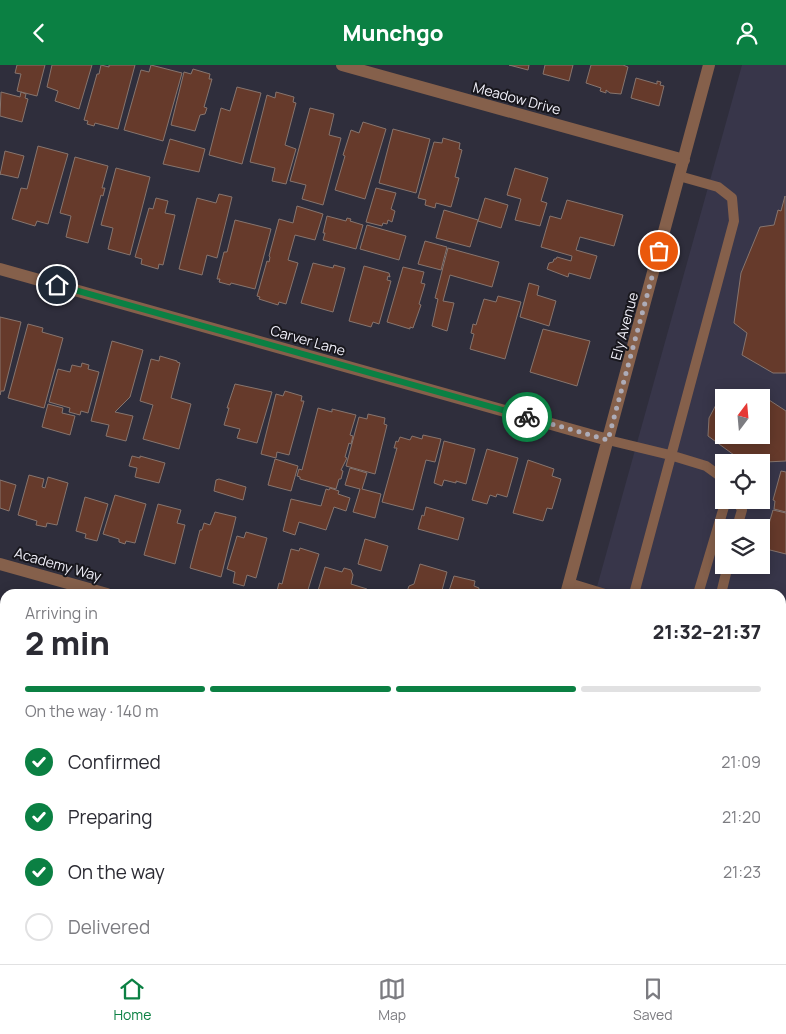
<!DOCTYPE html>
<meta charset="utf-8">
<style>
body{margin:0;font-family:Manrope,sans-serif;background:#f7f7f7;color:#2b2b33;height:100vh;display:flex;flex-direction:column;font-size:19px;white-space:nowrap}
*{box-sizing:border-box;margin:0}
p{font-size:16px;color:#7c7c81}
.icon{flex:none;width:28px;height:28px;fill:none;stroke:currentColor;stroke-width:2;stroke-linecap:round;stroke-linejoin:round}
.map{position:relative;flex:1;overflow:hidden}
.sheet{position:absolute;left:0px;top:524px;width:786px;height:376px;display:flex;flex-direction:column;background:#fff;border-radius:15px 15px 0 0;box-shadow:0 2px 12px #0003}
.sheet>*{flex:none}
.needle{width:32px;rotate:16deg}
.tools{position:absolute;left:715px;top:324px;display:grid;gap:10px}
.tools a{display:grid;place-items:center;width:55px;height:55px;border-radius:0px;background:#fff;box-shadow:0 2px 12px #0003;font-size:25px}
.pin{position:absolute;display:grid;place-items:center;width:42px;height:42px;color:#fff;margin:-21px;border:2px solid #fff;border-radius:50%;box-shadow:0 1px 5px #0007}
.courier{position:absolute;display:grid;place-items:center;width:50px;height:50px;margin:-25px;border:4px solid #0b8043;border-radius:50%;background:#fff;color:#222;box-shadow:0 1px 6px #0007}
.head em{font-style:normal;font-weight:800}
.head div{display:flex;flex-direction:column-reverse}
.head{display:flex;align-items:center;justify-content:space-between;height:85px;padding:0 25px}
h1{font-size:32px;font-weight:800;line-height:38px}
.bar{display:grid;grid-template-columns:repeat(4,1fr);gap:8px 5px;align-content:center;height:60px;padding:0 25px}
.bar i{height:6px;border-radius:4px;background:#e1e1e2}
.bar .current{background:#0b8043}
.bar p{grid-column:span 4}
ol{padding:0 25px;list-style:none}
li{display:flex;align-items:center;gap:15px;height:55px}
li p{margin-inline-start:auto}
li .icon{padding:5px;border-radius:50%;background:#0b8043;color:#fff;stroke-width:4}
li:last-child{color:#7c7c81}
li i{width:28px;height:28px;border:2px solid #e1e1e2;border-radius:50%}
header{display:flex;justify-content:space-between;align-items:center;height:65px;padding:0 25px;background:#0b8043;color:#fff;font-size:22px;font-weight:800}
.tabs{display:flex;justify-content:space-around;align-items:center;height:70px;border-top:1px solid #e1e1e2;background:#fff;font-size:14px;color:#7c7c81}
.tabs a{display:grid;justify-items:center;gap:2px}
.tabs .current{color:#0b8043}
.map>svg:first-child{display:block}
.built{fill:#38364a;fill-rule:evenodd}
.building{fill:#663a2b;stroke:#87756e}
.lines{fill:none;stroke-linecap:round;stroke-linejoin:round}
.service{stroke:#85604b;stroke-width:10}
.minor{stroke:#85604b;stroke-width:12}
.done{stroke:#adacb8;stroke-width:5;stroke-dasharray:0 9}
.route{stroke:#0b8043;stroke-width:6}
.labels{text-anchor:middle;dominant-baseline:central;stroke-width:4;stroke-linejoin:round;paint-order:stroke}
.street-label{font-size:14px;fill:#f1f0fa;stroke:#18171d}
</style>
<header><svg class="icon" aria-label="back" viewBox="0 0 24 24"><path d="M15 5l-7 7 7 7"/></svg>Munchgo<svg class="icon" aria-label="person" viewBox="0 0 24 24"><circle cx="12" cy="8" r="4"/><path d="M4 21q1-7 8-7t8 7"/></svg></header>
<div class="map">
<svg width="786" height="899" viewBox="0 0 786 899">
<rect width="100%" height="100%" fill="#2f2e3c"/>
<path class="built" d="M742,0H786V616L781,615V529H595ZM724,332H761V370H724ZM724,398H761V435H724ZM724,462H761V500H724Z"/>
<path class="building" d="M17,0H45L37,31L17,26L21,9L15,8Z
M52,0H92L79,44L55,36L58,26L47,22Z
M101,0L109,2V0H135L118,64L95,58L94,61L87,59L88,56L84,55L97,9H99Z
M151,0L182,8L163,76L124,65L141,5L149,7Z
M509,0H529L528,5Z
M545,0H573L569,16L543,9Z
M591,0H623L628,2L621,29L610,28L606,25V28L600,26L601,23L586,18Z
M193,4L210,9L209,14H212L204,42L207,43L205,49L200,50L195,66L171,60L184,7L191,9Z
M636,13L657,19V16L661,17L660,20L664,21L659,41L631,33Z
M237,22L261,28L242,99L209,90L221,43L230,46Z
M1,27L20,32L21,27L26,29L25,33L28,34L22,57L0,51Z
M276,27L294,32L293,37L296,38L285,80L296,84L286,119L272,116L275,103L250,97L267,30L275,33Z
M310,43L334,49L329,70L341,73L323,140L302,134L306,120L290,116Z
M363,57L386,64L365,134L335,125L345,91L343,90L351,65L359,68Z
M393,64L430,74L416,128L379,118Z
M443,73L460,78L459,84L462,85L455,112L459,113L451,142L436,138L435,143L425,140L426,135L418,133L434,77L442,78Z
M170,74L205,84L199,107L163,99Z
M38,81L68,89L48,159L37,156L35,161L12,154L21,123L27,124Z
M5,86L24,91L18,113L0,109V110Z
M75,92L108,101L102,123H105L103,131L101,130L88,178L66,172L71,151L60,148Z
M116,103L150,112L130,190L108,184L113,163L101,160Z
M515,103L548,113L541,136L547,138L540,161L515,155L521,134L507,130Z
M376,123L396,128L391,144L395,146L392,157L388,155L387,159L383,158L382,161L366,157Z
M219,129L232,132L217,193L207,190L202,210L179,204L197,133L216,138Z
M785,131L786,308H773L742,290L747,268L734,258L741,208L760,162L774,160L778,145L781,146Z
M156,133L168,136L165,148L175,150L163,200L159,199L158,204L141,199L142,194L135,192L149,143L153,144Z
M485,133L508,140L501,163L478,156Z
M567,135L623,150L614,181L580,172L576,185L597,191L590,214L569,208L568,212L547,204L549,198L553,197L554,194H556L557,192L571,196L572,191L541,182L550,151L561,154Z
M297,141L323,149L315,175L295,170L288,195L298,198L286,239L279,237L278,240L259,234L260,232L257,231L267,196L269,197L270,192L269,191L279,154L293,158Z
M444,145L478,155L470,182L436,173Z
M327,151L346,156L347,153L351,154L350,156L363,160L356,184L323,175L325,168H323Z
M235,155L271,164L255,224L231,218L230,220L219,217L220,214H217L224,187H227Z
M367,160L406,171L399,195L360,184Z
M425,176L447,182L441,205L418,199Z
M448,183L499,197L492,222L450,210L443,236L454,238L447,266L432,261L438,234L435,233Z
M313,198L333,203L334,200L345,203L333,247L301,238Z
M364,201L389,208L390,212L388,211L387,215L391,216L379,259L373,257L371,262L349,256Z
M403,202L424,207L421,218L425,219L419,239L421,240L413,263L410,262V264L387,257Z
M529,218L539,221L537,230L556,236L549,261L520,252Z
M498,231L521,237L505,294L470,284L474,269L471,268L473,259L476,260L484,234L496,237Z
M0,252L21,257L4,326H1L0,330Z
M28,259L43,263L42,267L63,273L44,343L8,333Z
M543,264L590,276L577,321L530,307Z
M112,276L143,285L130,332L115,347L133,351L126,376L106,371L109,360L91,356Z
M160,291L177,296V297L180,298L171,333L191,339L179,384L143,374L153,340L140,336L151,294L159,296Z
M82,298L89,300L88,304L99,307L88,348L81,346L80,350L69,347L70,343L49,337L58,304L70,307L72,300L81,302Z
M235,319L272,327L257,378L237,373L240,364L224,360L229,343H227Z
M285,326L302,331L301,336H304L289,390L277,387L276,393L261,389L276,329L283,331Z
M761,333H766L786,346V396L745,398L708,371L709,353L718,336L724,335V370H761Z
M48,339L63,343L62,348L75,351L70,370L42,362Z
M318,343L332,347V344L356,350L350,370L353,371L351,379L349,378L345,392L347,393L341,405L343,406L341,414H339L336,424L300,414V412L297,411L299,404L302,405Z
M368,349L385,353L384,359L387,360L375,409L346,401L359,352L367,354Z
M423,370L441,374L435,397L426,395L413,445L382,437L397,383H394L396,376L398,377L400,372L410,375L412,371L422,374Z
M444,376L475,384L466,419L456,416V418L444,415L442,421L434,418Z
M487,384L518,393L507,432L497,429L496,432L490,430L487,439L472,435Z
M132,391L140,393V391L165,398L159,418L135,412L137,403L129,401Z
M275,394L298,401L291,426L268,420Z
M528,395L554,404L552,411L561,414L552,444L547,443L543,456L513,448Z
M350,403L367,408L362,424L381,429L375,453L353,447L360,424L345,420Z
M781,406L786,407V447L774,444L775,436L773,435Z
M29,410L44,414L42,422L45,423L48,412L68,418L57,460L47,458L46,462L36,460L37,456L18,450Z
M219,414L246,422L243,435L214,426L216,415Z
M0,415L16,420L9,446L0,443Z
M330,423L339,426L338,429L350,433L346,446L334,442L326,465L299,457L295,470L283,466L291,434L321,441L326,424L329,425Z
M115,430L146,439L135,478L126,476L125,479L119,477V474L103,469Z
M85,432L108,439L97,476L85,473L86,469L76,466Z
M158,439L181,445L177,458L185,460L175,499L144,490Z
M426,442L464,453L458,475L418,464L422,450L424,451Z
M773,445L786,448V489L762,483Z
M215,447L236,452L221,512L190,503L200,465H202L204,458L210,460Z
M246,467L267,473L256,513L247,510L244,521L233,518L235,507L227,504L237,471L244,473Z
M365,474L388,481L381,506L358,499Z
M300,483L319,489L307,528L296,525L295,529L277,526L279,518L282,519L291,484L299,486Z
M420,499L447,507L441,529H406L409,521L414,519Z
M325,502L342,507L344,503L351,505L353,510L351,519L367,524L366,529H317Z
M454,511L475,516L474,521L479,523L478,529H448Z
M0,550L5,551V618L0,616Z
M786,556V592L781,591V573Z
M1,620L5,621V649L0,647Z
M5,693V724L0,723V712Z
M781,859L786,861V899H779L781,895Z
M79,895H109L105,899H78Z
M130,895H153L152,899H132Z
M169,895H201L200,899H168Z
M520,895H634L633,899H519Z"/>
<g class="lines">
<path class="service" d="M608,375L670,390L706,401L724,414
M737,435L742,445L737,462
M569,518L605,529
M634,529L734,156L732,133L718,122L679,111
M698,529L726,435
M721,529L728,500"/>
<path class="minor" d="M342,0L684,95
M0,204L608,375
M0,499L107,529
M566,529L709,0
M0,795L5,796
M378,895L393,899
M465,899L466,895
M690,899L692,895"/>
</g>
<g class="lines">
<path class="done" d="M527,352L608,375L659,186"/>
<path class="route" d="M57,220L527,352"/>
</g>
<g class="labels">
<g class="street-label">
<text transform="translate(517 33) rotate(15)">Meadow Drive</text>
<text transform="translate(624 261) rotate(-75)">Ely Avenue</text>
<text transform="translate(308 275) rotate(16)">Carver Lane</text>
<text transform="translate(58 499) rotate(16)">Academy Way</text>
</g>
</g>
</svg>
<div class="tools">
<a><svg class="needle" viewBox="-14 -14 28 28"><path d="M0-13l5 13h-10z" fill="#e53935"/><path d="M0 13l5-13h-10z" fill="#7c7c81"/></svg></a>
<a><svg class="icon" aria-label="locate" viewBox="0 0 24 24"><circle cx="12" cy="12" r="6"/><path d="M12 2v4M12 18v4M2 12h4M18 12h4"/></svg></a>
<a><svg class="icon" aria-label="layers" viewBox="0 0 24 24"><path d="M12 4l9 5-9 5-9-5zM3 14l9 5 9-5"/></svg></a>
</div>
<div class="pin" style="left:659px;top:186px;background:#ea580c"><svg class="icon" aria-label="bag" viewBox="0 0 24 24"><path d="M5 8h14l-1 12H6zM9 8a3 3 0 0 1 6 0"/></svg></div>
<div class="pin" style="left:57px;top:220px;background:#1f2937"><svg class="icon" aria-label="home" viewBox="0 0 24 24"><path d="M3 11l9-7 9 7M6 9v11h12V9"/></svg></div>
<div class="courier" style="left:527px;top:352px"><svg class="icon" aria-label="bike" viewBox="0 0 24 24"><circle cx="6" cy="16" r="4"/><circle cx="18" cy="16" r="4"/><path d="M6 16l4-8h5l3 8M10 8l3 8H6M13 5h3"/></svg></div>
<section class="sheet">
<div class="head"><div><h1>2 min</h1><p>Arriving in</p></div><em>21:32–21:37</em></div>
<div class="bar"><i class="current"></i><i class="current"></i><i class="current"></i><i></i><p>On the way · 140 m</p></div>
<ol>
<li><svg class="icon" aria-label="check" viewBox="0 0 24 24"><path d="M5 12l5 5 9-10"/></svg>Confirmed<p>21:09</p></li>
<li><svg class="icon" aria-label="check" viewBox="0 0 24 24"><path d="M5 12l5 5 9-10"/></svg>Preparing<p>21:20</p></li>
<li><svg class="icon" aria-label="check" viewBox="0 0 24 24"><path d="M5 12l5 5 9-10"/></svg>On the way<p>21:23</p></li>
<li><i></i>Delivered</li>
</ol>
</section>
</div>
<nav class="tabs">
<a class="current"><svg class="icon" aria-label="home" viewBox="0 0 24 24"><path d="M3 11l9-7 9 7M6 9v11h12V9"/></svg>Home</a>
<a><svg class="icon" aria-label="map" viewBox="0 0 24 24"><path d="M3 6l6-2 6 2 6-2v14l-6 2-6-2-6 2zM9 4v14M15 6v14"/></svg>Map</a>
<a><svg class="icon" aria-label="saved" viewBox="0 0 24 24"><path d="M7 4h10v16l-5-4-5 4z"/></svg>Saved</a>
</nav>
